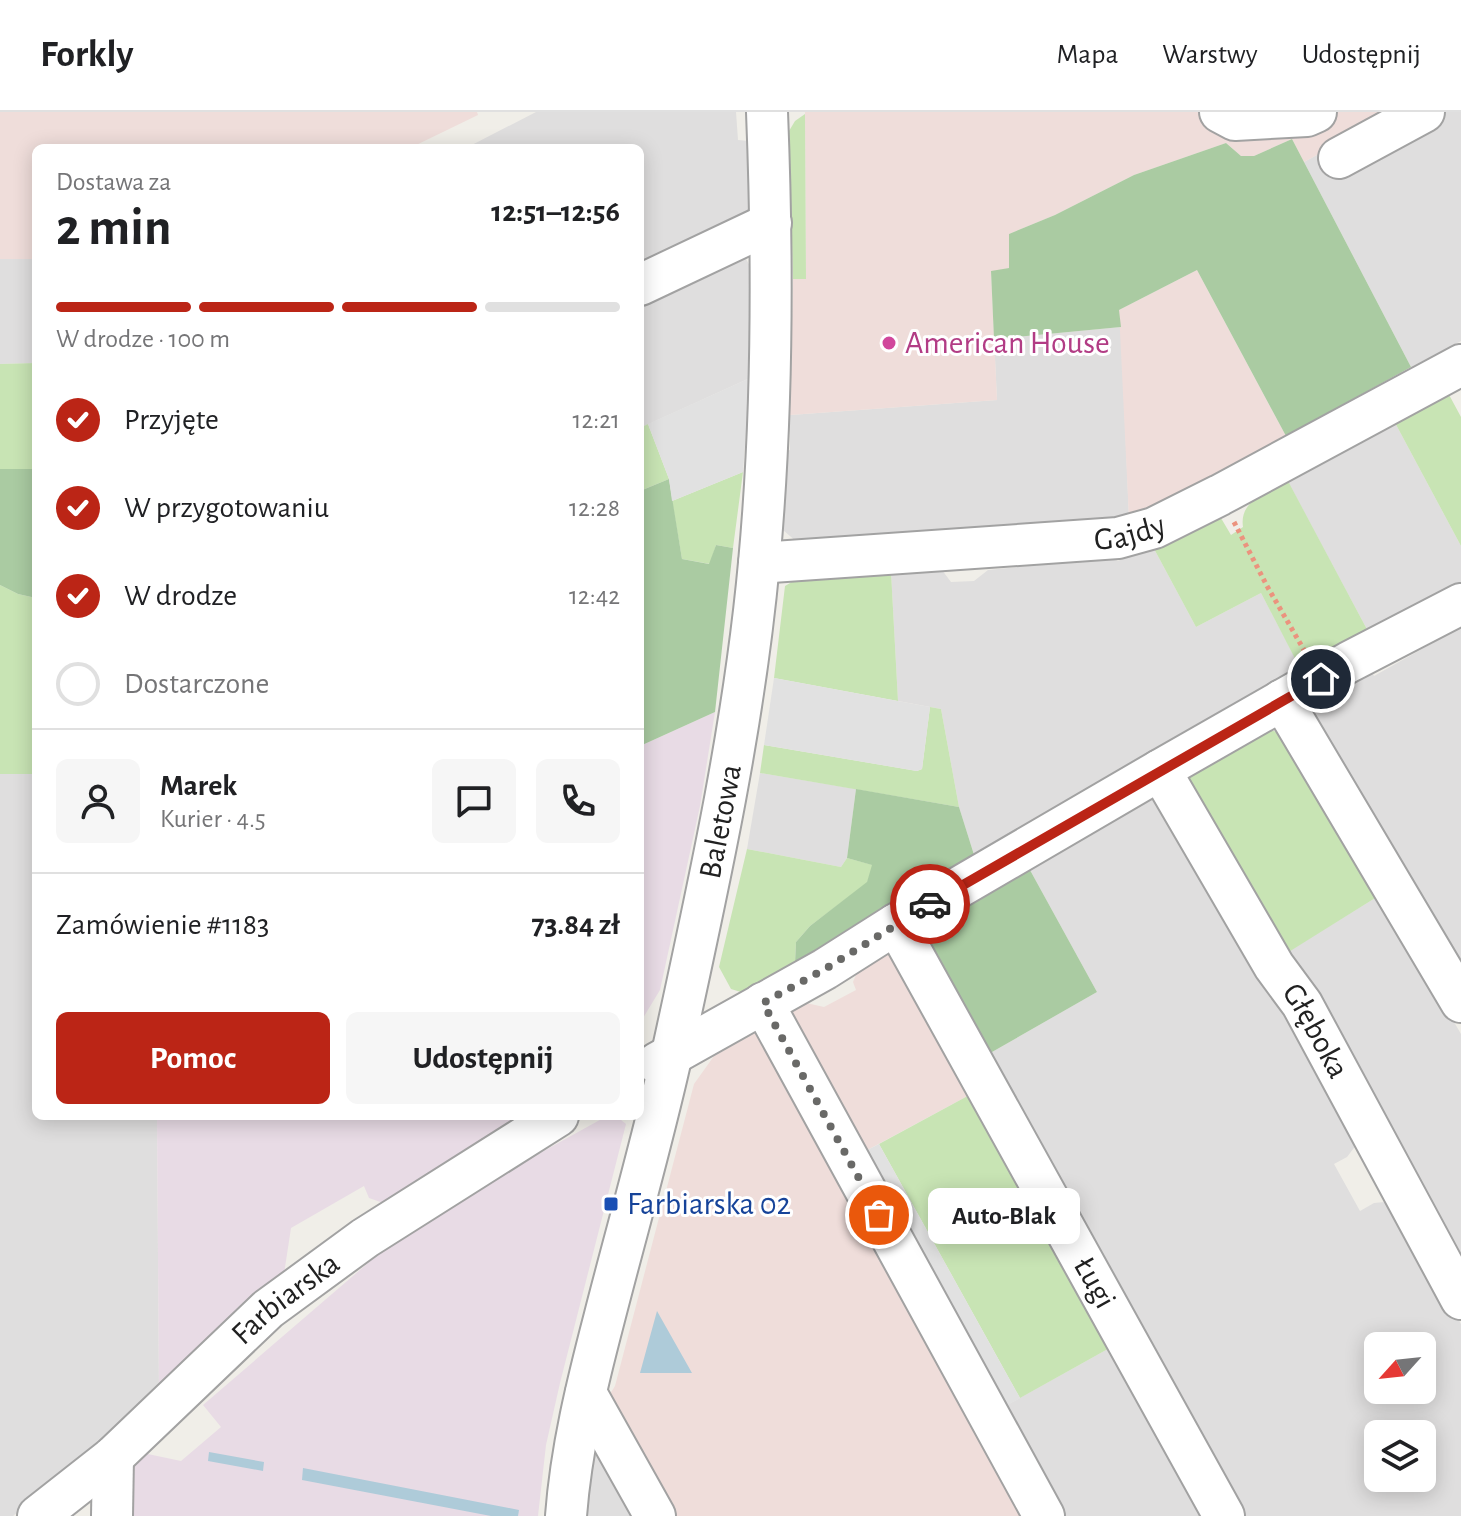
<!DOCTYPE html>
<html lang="pl">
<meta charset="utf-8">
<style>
body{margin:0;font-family:"Alegreya Sans",sans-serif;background:#f6f6f6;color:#202124;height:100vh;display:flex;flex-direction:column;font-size:30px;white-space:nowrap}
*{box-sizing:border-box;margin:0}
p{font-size:26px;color:#757577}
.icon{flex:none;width:44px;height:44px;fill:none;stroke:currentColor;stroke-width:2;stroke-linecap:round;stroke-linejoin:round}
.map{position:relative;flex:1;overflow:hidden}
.drawer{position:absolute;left:32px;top:32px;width:612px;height:976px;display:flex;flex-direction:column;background:#fff;border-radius:12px;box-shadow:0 4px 20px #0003}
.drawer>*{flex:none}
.needle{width:52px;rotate:243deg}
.fabs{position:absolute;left:1364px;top:1220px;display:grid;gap:16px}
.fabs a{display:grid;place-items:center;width:72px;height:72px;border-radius:12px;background:#fff;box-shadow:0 4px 20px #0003;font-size:40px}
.pin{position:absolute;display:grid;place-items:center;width:68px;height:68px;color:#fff;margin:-34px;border:4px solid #fff;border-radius:50%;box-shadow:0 2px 8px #0007}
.courier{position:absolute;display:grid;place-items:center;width:80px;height:80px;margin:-40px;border:6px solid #bb2516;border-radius:50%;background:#fff;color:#222;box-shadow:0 2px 10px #0007}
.bubble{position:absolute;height:56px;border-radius:12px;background:#fff;box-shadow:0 4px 20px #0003;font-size:26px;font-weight:700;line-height:56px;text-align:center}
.summary em{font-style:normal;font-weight:700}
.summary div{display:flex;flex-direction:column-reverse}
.summary{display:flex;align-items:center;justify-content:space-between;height:136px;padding:0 24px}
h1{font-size:52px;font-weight:700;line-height:60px}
.bar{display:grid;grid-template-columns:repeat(4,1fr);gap:12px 8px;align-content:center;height:96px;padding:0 24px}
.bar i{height:10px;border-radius:6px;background:#e0e0e0}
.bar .current{background:#bb2516}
.bar p{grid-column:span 4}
.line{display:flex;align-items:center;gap:20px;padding:0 24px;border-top:2px solid #e0e0e0}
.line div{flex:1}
.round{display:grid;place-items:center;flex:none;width:84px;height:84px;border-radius:12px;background:#f6f6f6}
ol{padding:0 24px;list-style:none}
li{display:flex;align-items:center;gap:24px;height:88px}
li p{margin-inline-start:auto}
li .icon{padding:8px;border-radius:50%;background:#bb2516;color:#fff;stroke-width:4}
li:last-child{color:#757577}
li i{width:44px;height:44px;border:4px solid #e0e0e0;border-radius:50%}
.cta{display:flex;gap:16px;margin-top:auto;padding:16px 24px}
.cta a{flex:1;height:92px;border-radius:12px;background:#bb2516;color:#fff;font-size:32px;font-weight:700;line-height:92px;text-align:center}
.cta a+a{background:#f6f6f6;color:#202124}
header{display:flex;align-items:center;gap:48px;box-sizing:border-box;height:112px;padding:0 40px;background:#fff;border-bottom:2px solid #e0e0e0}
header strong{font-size:38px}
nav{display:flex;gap:44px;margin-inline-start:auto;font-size:28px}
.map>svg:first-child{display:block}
.residential{fill:#dfdede;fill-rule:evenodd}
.commercial{fill:#efddda}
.industrial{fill:#e8dbe5}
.grass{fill:#c8e4b4}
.forest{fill:#aacba2}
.parking{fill:#e1e1e1}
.water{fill:#aecbd9}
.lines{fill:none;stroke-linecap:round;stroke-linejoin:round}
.minor-casing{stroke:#a2a2a2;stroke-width:44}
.path{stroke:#eb937e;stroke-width:5;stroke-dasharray:4 4;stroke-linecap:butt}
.minor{stroke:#fff;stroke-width:40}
.done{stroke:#696967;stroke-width:8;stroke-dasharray:0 14.4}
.route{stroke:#bb2516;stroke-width:10}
.hotel-dot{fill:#d1479c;stroke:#fff;stroke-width:3}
.transit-dot{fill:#1a4fb4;stroke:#fff;stroke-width:3}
.labels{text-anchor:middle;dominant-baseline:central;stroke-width:6;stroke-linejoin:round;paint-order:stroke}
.hotel-label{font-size:32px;fill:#b23c85;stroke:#fff;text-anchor:start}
.street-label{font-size:32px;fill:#212121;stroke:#fff}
.transit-label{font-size:32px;fill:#164399;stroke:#fff;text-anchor:start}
</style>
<header>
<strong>Forkly</strong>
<nav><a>Mapa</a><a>Warstwy</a><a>Udostępnij</a></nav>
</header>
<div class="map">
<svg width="1461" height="1404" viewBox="0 0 1461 1404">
<rect width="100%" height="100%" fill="#f0eee8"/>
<path class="residential" d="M536,0H736L738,28L749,29V112L640,164V36H466Z
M1396,0H1461V229L1411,255L1304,50Z
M745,145L751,156L750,266L640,316V186Z
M0,147H36V251L0,252Z
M1121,215L1129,407L798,431L783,418L787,339L790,338V303L997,288L994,227Z
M1393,307L1461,434V479L1370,523L1286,366Z
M1152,433L1196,515L1261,481L1300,555L1237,590L1242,603L975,746L959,695L941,597L898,589L891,460L942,458L951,470L974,469L988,458L1087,448L1106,443L1118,449Z
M1461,515V870L1302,600L1371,558L1374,564Z
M760,661L856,677L847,746L841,755L747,737Z
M0,662H36V1004H157L159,1283L13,1404H0Z
M1146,685L1166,693L1280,886L1360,1028L1347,1045L1334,1052L1360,1099L1374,1091L1395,1089L1461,1212V1404H1241L985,944L1097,880L1025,749ZM1378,1234H1422V1278H1378ZM1378,1322H1422V1366H1378Z
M1380,783L1461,922V1150L1289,839Z
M1115,1233L1210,1404H1056L998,1298Z
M613,1343L646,1404H586L588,1344Z"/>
<path class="commercial" d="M0,0H477L478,3L410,36H36V147H0Z
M805,0H1396L1304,50L1292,27L1254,44H1241L1226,31L1134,63L1055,103L1009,122V156L991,160L997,288L790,303L793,167H806Z
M1197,158L1286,324L1129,407L1119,198Z
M887,842L902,846L975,980L858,1043L781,904L806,891L824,895L856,878L853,870L858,858Z
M759,919L1026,1404H668L605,1290L615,1274L694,972L714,944Z"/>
<path class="industrial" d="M715,600L700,694L660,878L640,911V634Z
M157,1004H522L389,1093L369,1086L364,1074L291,1116L284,1162L259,1178L159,1283Z
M607,1004H616L626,1012L560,1271L546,1333L538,1404H130L132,1349L143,1341L181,1349L221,1315L203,1293L382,1139L459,1086Z"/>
<path class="grass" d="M805,2L806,167H793L789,19L795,9Z
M36,251V357H0V252Z
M1447,279L1461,305V434L1393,307Z
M648,312L669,367L640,379V316Z
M743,360L733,436L716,433L710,452L682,447L672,389Z
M1288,369L1370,523L1303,562L1261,481L1196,515L1152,433L1218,401L1231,423L1243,415C1239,388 1267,381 1288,369Z
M891,460L898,589L774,566L785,474L802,464Z
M0,473L18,482L36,486V662H0Z
M930,595L941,597L959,695L760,661L764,633L917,659L922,657Z
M1252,616L1274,619L1287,627L1380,783L1279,846L1175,659Z
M747,737L841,755L847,746L873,753L867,771L810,814L796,830L795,851L744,881L731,877L719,855Z
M975,980L1115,1233L1020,1286L879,1032Z"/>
<path class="forest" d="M1292,27L1411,255L1286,324L1197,158L1119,198L1121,215L994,227L991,159L1009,156V122L1055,103L1134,63L1226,31L1241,44H1254Z
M0,357H36V486L18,482L0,473Z
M669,367L682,447L709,452L716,433L733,436L715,600L640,634V379Z
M856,677L959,695L975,746L795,851L796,830L810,814L867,770L872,753L847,746Z
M1025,749L1097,880L985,944L918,822Z"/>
<path class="parking" d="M750,266L743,360L672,389L669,367L648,312Z
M774,566L930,595L922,657L917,659L764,633Z
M879,1032L1020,1286L999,1298L858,1043Z"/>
<path class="water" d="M657,1199L692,1261H640Z
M209,1340L264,1350L263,1359L208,1349Z
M303,1356L519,1398L518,1404H491L302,1368Z"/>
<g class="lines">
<defs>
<g id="minor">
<path d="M1220,0L1235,8L1307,4L1316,0"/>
<path d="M1339,46L1424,0"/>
<path d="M640,173L771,111"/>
<path id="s1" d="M759,451L1118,426L1154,416L1220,383L1461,253"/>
<path d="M1282,588L1461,890"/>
<path id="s2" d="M1160,658L1274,854L1302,892L1461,1187"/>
<path id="s3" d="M896,812L1224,1404"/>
<path d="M763,891L1044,1404"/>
<path d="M657,951L825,857L896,812L1160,658L1349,550L1461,492"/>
<path d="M586,1281L655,1404"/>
<path id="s4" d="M38,1404L113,1345L268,1197L365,1126L558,1004"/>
<path d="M112,1404L113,1345"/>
<path id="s5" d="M566,1404C571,1337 587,1272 604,1207C627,1117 653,1028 673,937C708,776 744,615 759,451C773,301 773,150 767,0"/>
</g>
</defs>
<use href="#minor" class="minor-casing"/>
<path class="path" d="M1234,410L1267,474L1304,538"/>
<use href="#minor" class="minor"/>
</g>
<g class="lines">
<path class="done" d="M879,1103L763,891L825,857L930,792"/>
<path class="route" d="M930,792L1321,567"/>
</g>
<circle class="hotel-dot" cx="889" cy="231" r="8"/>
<rect class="transit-dot" x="603" y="1084" width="16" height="16" rx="4"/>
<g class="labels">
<g class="hotel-label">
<text x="905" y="231">American House</text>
</g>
<g class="street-label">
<text stroke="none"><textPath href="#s1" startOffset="372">Gajdy</textPath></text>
<text stroke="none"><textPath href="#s5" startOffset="712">Baletowa</textPath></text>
<text stroke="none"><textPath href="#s2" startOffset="304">Głęboka</textPath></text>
<text stroke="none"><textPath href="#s3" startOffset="410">Ługi</textPath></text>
<text stroke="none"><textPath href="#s4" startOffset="330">Farbiarska</textPath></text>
</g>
<g class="transit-label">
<text x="627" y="1092">Farbiarska 02</text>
</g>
</g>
</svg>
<div class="fabs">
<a><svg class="needle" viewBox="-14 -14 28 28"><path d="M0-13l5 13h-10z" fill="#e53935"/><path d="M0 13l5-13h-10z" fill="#757577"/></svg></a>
<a><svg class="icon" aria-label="layers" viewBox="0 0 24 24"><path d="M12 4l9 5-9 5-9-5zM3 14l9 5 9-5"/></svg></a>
</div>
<div class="pin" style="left:879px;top:1103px;background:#ea580c"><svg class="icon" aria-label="bag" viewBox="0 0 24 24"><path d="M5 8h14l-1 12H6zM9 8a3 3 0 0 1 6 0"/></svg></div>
<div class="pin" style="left:1321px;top:567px;background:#1f2937"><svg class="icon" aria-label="home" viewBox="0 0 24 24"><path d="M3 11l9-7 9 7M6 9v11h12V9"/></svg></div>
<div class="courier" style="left:930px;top:792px"><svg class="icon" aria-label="car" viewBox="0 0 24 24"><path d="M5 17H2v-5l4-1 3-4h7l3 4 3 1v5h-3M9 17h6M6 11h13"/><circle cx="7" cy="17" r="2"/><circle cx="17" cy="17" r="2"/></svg></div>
<div class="bubble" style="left:928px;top:1076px;width:152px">Auto-Blak</div>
<section class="drawer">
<div class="summary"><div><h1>2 min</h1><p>Dostawa za</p></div><em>12:51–12:56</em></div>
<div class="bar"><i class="current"></i><i class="current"></i><i class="current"></i><i></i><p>W drodze · 100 m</p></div>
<ol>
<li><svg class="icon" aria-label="check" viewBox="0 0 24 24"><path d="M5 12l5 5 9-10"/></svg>Przyjęte<p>12:21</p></li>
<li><svg class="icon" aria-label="check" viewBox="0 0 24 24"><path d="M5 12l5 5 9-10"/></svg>W przygotowaniu<p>12:28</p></li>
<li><svg class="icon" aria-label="check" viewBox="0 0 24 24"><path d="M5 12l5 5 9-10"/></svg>W drodze<p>12:42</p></li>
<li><i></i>Dostarczone</li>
</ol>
<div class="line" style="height:144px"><a class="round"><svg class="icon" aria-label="person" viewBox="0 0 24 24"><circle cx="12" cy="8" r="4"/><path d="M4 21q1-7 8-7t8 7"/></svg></a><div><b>Marek</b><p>Kurier · 4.5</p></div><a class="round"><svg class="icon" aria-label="chat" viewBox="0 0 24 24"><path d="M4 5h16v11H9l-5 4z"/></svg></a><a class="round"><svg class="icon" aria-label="phone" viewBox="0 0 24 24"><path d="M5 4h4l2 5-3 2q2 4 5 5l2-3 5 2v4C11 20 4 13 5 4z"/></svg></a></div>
<div class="line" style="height:104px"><div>Zamówienie #1183</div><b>73.84 zł</b></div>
<div class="cta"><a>Pomoc</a><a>Udostępnij</a></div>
</section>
</div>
